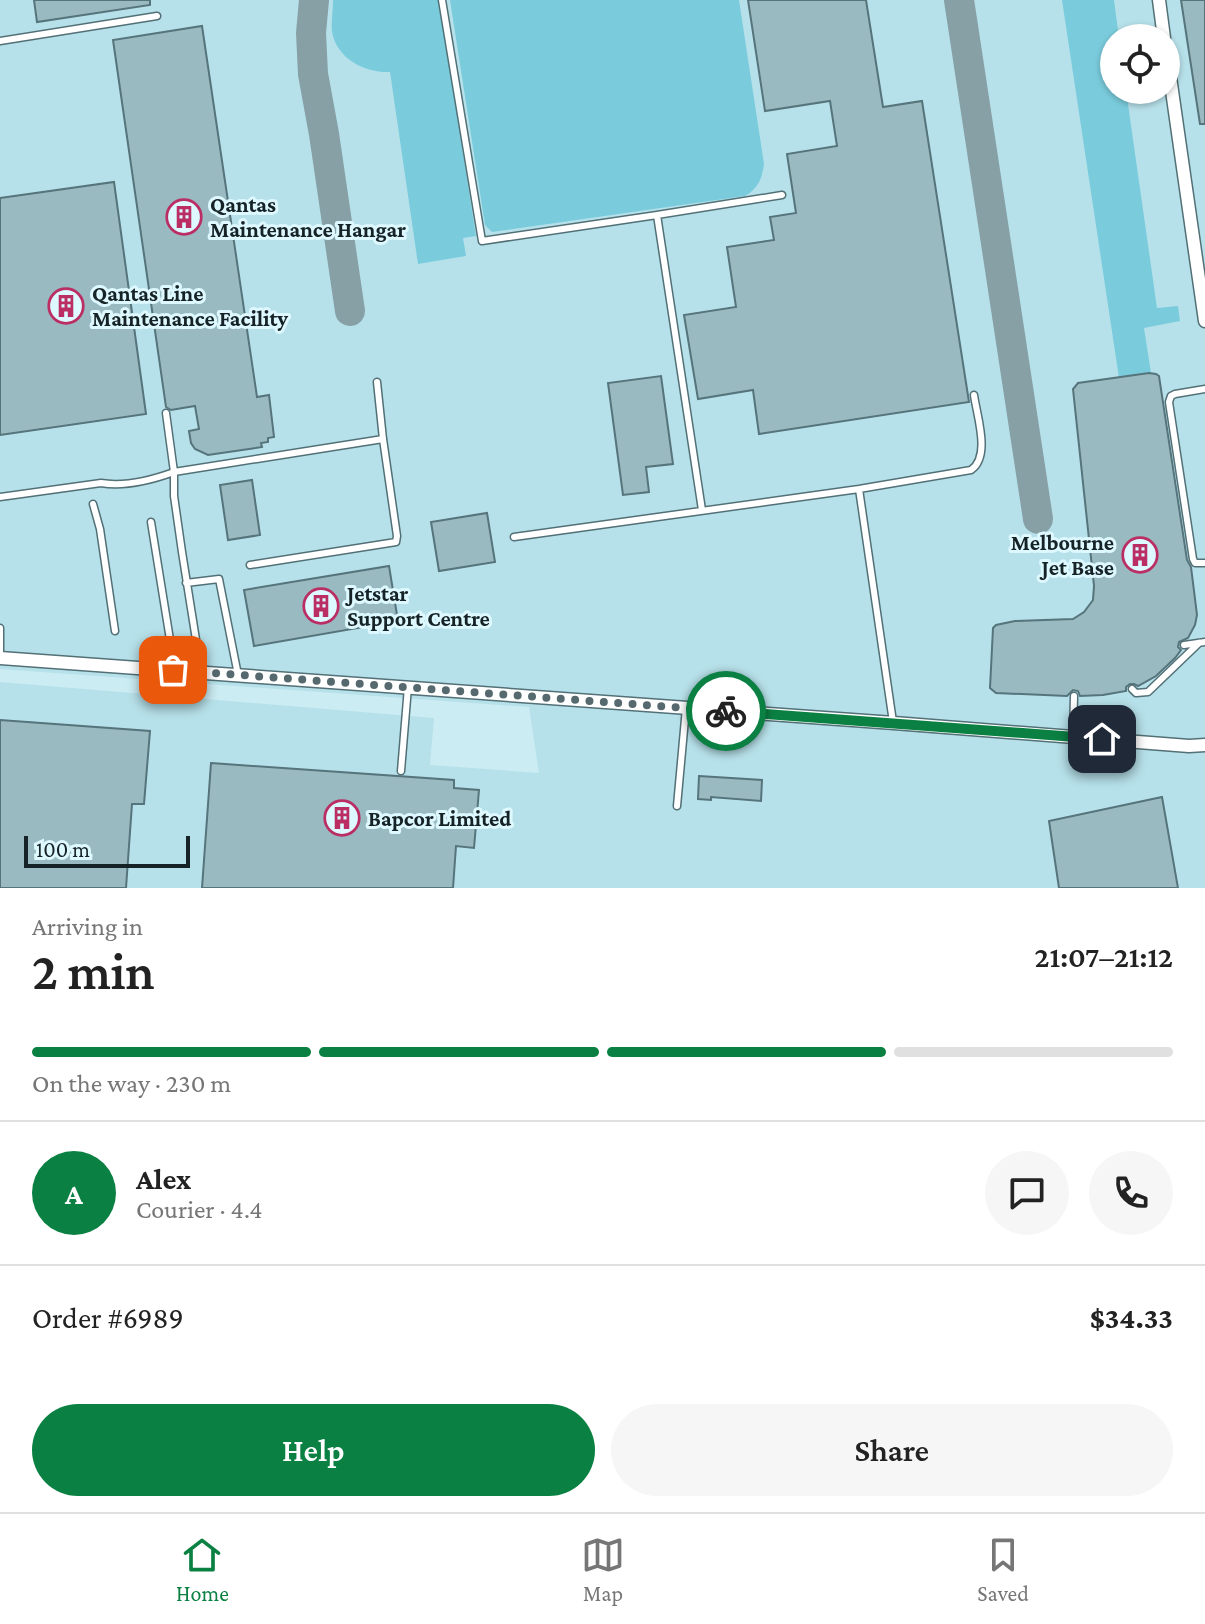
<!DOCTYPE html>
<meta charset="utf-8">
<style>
body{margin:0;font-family:"Crimson Pro",serif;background:#f6f6f6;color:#222;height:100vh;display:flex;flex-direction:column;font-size:30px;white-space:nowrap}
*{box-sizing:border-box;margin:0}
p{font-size:26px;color:#767676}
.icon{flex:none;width:44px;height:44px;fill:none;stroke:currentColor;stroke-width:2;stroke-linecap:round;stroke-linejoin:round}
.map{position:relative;height:888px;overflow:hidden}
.details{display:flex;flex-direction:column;background:#fff;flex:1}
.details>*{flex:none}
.buttons{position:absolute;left:1100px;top:24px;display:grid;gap:16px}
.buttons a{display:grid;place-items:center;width:80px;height:80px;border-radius:50%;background:#fff;box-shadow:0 2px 6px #0004;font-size:40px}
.scale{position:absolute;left:24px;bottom:20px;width:166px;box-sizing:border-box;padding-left:8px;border:4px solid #162326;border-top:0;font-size:22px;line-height:28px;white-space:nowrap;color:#162326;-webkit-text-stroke:6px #ddf8fe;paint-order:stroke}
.pin{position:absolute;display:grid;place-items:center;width:68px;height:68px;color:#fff;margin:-34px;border-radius:16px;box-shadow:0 4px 12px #0006}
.courier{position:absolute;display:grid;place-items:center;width:80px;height:80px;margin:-40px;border:6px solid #0b8043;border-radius:50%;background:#fff;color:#222;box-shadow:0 2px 10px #0007}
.overview em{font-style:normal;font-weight:600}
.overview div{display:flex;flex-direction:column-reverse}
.overview{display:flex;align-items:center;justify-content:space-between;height:136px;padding:0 32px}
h1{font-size:52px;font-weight:600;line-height:60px}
.bar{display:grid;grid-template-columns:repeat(4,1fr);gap:12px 8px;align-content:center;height:96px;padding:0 32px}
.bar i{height:10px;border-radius:6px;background:#e0e0e0}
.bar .selected{background:#0b8043}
.bar p{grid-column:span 4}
.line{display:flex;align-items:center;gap:20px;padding:0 32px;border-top:2px solid #e0e0e0}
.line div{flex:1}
.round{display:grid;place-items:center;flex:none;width:84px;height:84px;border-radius:42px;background:#f6f6f6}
.action{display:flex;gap:16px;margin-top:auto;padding:16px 32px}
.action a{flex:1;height:92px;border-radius:48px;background:#0b8043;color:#fff;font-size:32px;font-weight:600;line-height:92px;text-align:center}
.action a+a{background:#f6f6f6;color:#222}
.tab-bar{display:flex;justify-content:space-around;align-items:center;height:112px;border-top:2px solid #e0e0e0;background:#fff;font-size:22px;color:#767676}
.tab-bar a{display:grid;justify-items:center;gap:4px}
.tab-bar .selected{color:#0b8043}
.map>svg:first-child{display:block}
.built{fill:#b7e1ea;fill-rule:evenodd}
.green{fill:#7accdd}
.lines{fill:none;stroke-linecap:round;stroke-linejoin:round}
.taxiway{stroke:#86a0a6;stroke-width:30}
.building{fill:#9abac1;stroke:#56747b;stroke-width:2}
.service-casing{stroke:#527076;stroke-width:9}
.minor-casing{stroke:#527076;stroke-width:15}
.service{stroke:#fff;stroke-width:6}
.minor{stroke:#fff;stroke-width:12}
.done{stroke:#55696e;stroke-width:8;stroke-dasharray:0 14.4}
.route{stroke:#0b8043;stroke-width:10}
.labels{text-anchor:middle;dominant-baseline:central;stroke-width:6;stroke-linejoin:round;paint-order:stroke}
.poi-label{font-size:22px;font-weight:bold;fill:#162326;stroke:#ddf8fe;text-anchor:start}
</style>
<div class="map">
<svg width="1205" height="888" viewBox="0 0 1205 888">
<rect width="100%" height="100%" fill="#cbecf3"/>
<path class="built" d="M0,0H1205V888H0V682L434,718L430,765L539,773L529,707L0,669ZM1114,38H1166V90H1114Z"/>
<path class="green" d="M333,0H439L476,236L463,238L466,256L418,264L390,72C365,73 337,59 332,32C331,22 333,10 333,0Z
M450,0H739L764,164C762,178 759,188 745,196L492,232L485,225Z
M1062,0H1114L1119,38H1114V90H1126L1157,308L1178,306L1180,321L1144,328L1151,373L1119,378Z"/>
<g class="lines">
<path class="taxiway" d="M314,0L311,33L313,74L324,134L350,311
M959,0L1038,519"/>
</g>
<path class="building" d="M34,0H150V5L37,22Z
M748,0H866L883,107L922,101L969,402L759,434L753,390L698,399L684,315L736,307L727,247L774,240L770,217L796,213L787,154L837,146L830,101L765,111Z
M1181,0H1205V124H1200Z
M202,26L257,397L269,395L274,437L268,438V442L261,443L262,447L208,455L195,449L191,443L189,431L199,429L195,406L171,410L166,407L113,40Z
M114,182L146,414L0,435V198Z
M1149,373L1156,374L1159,376L1187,560L1191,567L1197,615L1195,625L1188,638L1179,642L1178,647L1181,650L1175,658L1156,676L1138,686L1134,684H1130L1126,687V691L1103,695L1080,696L1078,691L1073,690L1067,696L996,693L990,688L993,628L996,625L1015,621L1073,619L1084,612L1093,600L1094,586L1073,389L1078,383Z
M661,376L673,464L646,467L649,492L623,495L608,383Z
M252,480L260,535L228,540L220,485Z
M487,513L495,562L439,571L431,522Z
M389,566L398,621L254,646L244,590Z
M0,720L150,731L144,804H132L126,888H0Z
M211,763L454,780V788L479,790L474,848L456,846L453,888H202Z
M699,776L762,780L761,801L711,797V800L698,799Z
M1162,797L1178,888H1059L1049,821Z"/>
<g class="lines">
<defs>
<path id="service" d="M442,0L482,241L657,215L782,195
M0,41L157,16
M657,215L702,510
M1205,389L1175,394L1171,396L1169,402L1193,559L1195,563H1205
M166,413L174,472V496L182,552L201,671
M859,489L893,722
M0,497L101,483C125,487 152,480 174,472L383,439
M93,504L100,529L115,631
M151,522L172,652L173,670
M514,537L859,489L971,470C991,456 977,417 974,395
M250,565L396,542L397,536L383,439L377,382
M186,583L219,579L238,675
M0,628V656
M1184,645L1205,642
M1132,689L1136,693L1148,692L1199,643
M1073,737L1074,696
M401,771L408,687
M677,806L686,708"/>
<path id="minor" d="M1159,0L1164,38
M1166,49L1205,321
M0,658L894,723L1189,746L1205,745"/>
</defs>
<use href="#service" class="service-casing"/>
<use href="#minor" class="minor-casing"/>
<use href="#service" class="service"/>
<use href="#minor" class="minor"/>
</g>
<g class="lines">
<path class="done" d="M173,670L726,711"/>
<path class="route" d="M726,711L1102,739"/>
</g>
<defs>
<symbol id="building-ring" viewBox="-11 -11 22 22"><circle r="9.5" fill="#ddf8fe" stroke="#ba2e64" stroke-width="1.5"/><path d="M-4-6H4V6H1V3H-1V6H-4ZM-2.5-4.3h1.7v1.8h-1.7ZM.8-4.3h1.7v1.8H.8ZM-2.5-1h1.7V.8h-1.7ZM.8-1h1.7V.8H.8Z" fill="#ba2e64"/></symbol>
</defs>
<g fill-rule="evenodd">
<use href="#building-ring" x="164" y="197" width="40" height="40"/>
<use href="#building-ring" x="46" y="286" width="40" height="40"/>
<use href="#building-ring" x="1120" y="535" width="40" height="40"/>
<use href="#building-ring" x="301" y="586" width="40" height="40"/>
<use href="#building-ring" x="322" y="798" width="40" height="40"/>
</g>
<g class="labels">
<g class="poi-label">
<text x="210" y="204">Qantas<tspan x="210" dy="25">Maintenance Hangar</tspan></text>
<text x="92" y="293">Qantas Line<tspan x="92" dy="25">Maintenance Facility</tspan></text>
<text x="1114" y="542" text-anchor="end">Melbourne<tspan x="1114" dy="25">Jet Base</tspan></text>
<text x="347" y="593">Jetstar<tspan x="347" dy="25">Support Centre</tspan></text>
<text x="368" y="818">Bapcor Limited</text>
</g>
</g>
</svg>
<div class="buttons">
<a><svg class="icon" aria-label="locate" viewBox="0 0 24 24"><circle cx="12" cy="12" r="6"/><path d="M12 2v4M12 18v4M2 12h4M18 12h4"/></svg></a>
</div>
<div class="scale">100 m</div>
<div class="pin" style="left:173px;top:670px;background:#ea580c"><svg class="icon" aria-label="bag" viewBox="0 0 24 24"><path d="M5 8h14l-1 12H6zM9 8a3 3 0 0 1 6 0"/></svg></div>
<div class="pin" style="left:1102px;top:739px;background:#1f2937"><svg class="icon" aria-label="home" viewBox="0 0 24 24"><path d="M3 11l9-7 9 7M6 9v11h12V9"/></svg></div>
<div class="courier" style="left:726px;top:711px"><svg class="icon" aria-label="bike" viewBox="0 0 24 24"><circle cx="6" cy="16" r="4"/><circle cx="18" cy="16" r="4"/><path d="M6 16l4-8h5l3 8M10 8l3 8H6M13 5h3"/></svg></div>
</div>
<section class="details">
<div class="overview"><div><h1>2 min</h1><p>Arriving in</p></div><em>21:07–21:12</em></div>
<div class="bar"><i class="selected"></i><i class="selected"></i><i class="selected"></i><i></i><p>On the way · 230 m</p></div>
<div class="line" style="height:144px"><b class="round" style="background:#0b8043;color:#fff">A</b><div><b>Alex</b><p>Courier · 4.4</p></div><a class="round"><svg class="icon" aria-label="chat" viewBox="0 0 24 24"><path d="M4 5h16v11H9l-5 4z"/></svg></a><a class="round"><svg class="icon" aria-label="phone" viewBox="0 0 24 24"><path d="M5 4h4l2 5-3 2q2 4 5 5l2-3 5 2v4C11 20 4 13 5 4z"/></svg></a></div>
<div class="line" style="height:104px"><div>Order #6989</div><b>$34.33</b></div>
<div class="action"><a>Help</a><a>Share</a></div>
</section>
<nav class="tab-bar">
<a class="selected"><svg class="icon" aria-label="home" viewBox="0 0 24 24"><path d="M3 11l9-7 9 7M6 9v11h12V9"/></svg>Home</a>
<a><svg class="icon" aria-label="map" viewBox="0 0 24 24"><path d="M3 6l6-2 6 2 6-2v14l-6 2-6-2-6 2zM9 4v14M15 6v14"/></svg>Map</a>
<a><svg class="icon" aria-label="saved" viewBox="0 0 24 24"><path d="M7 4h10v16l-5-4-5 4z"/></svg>Saved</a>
</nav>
